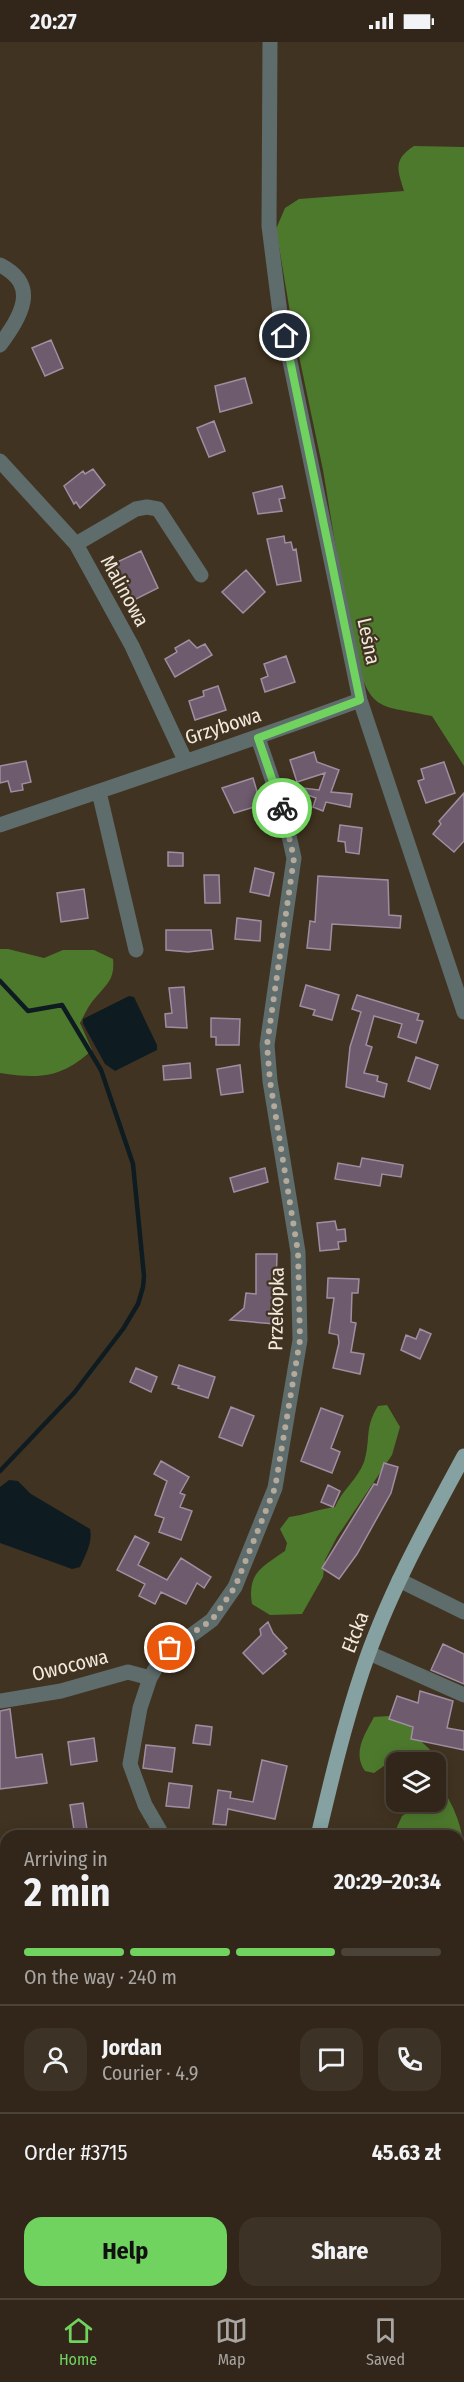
<!DOCTYPE html>
<meta charset="utf-8">
<style>
body{margin:0;font-family:"Fira Sans Condensed",sans-serif;background:#3d3226;color:#f1f3f6;height:100vh;display:flex;flex-direction:column;font-size:22px;white-space:nowrap}
*{box-sizing:border-box;margin:0}
p{font-size:20px;color:#a8a5a2}
.icon{flex:none;width:33px;height:33px;fill:none;stroke:currentColor;stroke-width:2;stroke-linecap:round;stroke-linejoin:round}
.map{position:relative;flex:1;overflow:hidden}
.side{position:absolute;left:0px;top:1788px;width:465px;height:468px;display:flex;flex-direction:column;background:#312619;border-radius:18px 18px 0 0;box-shadow:0 3px 15px #0003,0 0 0 2px #4c4338}
.side>*{flex:none}
.buttons{position:absolute;left:386px;top:1710px;display:grid;gap:12px}
.buttons a{display:grid;place-items:center;width:60px;height:60px;border-radius:12px;background:#312619;box-shadow:0 3px 15px #0003,0 0 0 2px #4c4338;font-size:30px}
.pin{position:absolute;display:grid;place-items:center;width:51px;height:51px;color:#fff;margin:-26px;border:3px solid #fff;border-radius:50%;box-shadow:0 2px 6px #0007}
.courier{position:absolute;display:grid;place-items:center;width:60px;height:60px;margin:-30px;border:4px solid #70d35f;border-radius:50%;background:#fff;color:#222;box-shadow:0 2px 8px #0007}
.head em{font-style:normal;font-weight:700}
.head div{display:flex;flex-direction:column-reverse}
.head{display:flex;align-items:center;justify-content:space-between;height:102px;padding:0 24px}
h1{font-size:39px;font-weight:700;line-height:45px}
.bar{display:grid;grid-template-columns:repeat(4,1fr);gap:9px 6px;align-content:center;height:72px;padding:0 24px}
.bar i{height:8px;border-radius:4px;background:#4c4338}
.bar .on{background:#70d35f}
.bar p{grid-column:span 4}
.line{display:flex;align-items:center;gap:15px;padding:0 24px;border-top:2px solid #4c4338}
.line div{flex:1}
.round{display:grid;place-items:center;flex:none;width:63px;height:63px;border-radius:18px;background:#3d3226}
.button{display:flex;gap:12px;margin-top:auto;padding:12px 24px}
.button a{flex:1;height:69px;border-radius:18px;background:#70d35f;color:#111;font-size:24px;font-weight:700;line-height:69px;text-align:center}
.button a+a{background:#3d3226;color:#f1f3f6}
.status{display:flex;justify-content:space-between;align-items:center;height:42px;padding:0 30px;background:#312619;direction:ltr}
.status svg{height:16px;fill:currentColor}
.tabs{display:flex;justify-content:space-around;align-items:center;height:84px;border-top:2px solid #4c4338;background:#312619;font-size:16px;color:#a8a5a2}
.tabs a{display:grid;justify-items:center;gap:3px}
.tabs .on{color:#70d35f}
.map>svg:first-child{display:block}
.forest{fill:#4d792d}
.water{fill:#0e1c22}
.lines{fill:none;stroke-linecap:round;stroke-linejoin:round}
.stream{stroke:#0e1c22;stroke-width:4.5}
.building{fill:#6e5c6e;stroke:#a08da1;stroke-width:1.5}
.path{stroke:#7a6d5d;stroke-width:3;stroke-dasharray:3 3;stroke-linecap:butt}
.minor{stroke:#5f6c6c;stroke-width:15}
.major{stroke:#85a1a1;stroke-width:15}
.done{stroke:#b4a99b;stroke-width:6;stroke-dasharray:0 10.8}
.route{stroke:#70d35f;stroke-width:8}
.labels{text-anchor:middle;dominant-baseline:central;stroke-width:4.5;stroke-linejoin:round;paint-order:stroke}
.street-label{font-size:20px;fill:#f2e9dd;stroke:#413321}
</style>
<div class="status"><b>20:27</b><svg viewBox="0 0 49 12"><path d="M0 12V9h3v3zM5 12V6h3v6zM10 12V3h3v9zM15 12V0h3v12zM26 1h20v11H26zM47 4h2v5h-2z"/></svg></div>
<div class="map">
<svg width="464" height="2256" viewBox="0 0 464 2256">
<rect width="100%" height="100%" fill="#413321"/>
<path class="forest" d="M414,104L464,105V724L432,674C373,662 373,670 353,610L323,428L291,276L276,187L285,166L299,157L404,149C398,129 392,118 414,104Z
M0,907H8L44,916L63,908H94L113,917C115,936 108,941 96,955C89,962 85,972 80,981L92,1008C62,1036 40,1037 0,1031Z
M387,1363L400,1385L392,1413L337,1495L325,1518L323,1535L302,1572L270,1573L252,1562C247,1531 262,1525 285,1509L287,1501L280,1487L289,1475C305,1473 318,1467 335,1465C342,1448 357,1438 364,1420C371,1398 364,1386 378,1364Z
M388,1674L411,1683C416,1701 432,1704 439,1720L435,1723V1720L395,1719L388,1721L374,1731L365,1729C352,1711 365,1692 374,1675Z
M439,1742C454,1763 464,1787 464,1813L459,1818V1794H393L402,1774L415,1765L418,1760H435V1743Z
M0,1991L6,1999L1,2036L6,2048V2143L0,2139Z"/>
<path class="water" d="M129,954L134,955L157,1003V1008L115,1029L105,1022L83,982V977Z
M9,1438L18,1439L31,1452L90,1487C93,1500 85,1514 80,1525L72,1527L0,1501V1445Z"/>
<g class="lines">
<path class="stream" d="M0,939L28,969L62,963L101,1028L133,1122L144,1234L143,1245L138,1262L123,1287L74,1351L0,1429
M0,1902L6,1903
M0,2001L6,1966
M459,2020L464,2021
M0,2117L6,2121"/>
</g>
<path class="building" d="M51,298L63,326L45,334L32,306Z
M245,336L252,361L220,370L215,344Z
M214,379L225,409L209,415L197,386Z
M93,427L105,443L80,466L76,460L74,462L64,444L83,429L85,432Z
M282,444L285,456L279,457L282,469L258,472L253,451Z
M284,494L285,501L291,500L293,508L296,507L301,539L277,543L267,497Z
M141,509L158,546L132,559L115,521Z
M246,528L265,550L243,571L222,550Z
M189,598L197,606L205,602L212,613L175,635L165,617L177,610L175,606Z
M286,614L295,640L265,650L261,637L268,634L264,622Z
M218,644L226,668L195,678L189,659L204,654L203,649Z
M314,710L317,720L339,728L331,750L352,752L350,765L326,760L323,769L313,765L316,756L302,751L303,746L319,748L325,731L297,740L290,718Z
M26,719L31,740L22,742L23,748L11,750L8,739L0,741V724Z
M444,720L455,751L426,761L418,739L424,737L421,727Z
M253,736L261,763L234,771L222,746Z
M464,751V799L454,810L433,792L441,782L439,779Z
M340,783L362,786L359,812L346,810L345,800L338,799Z
M168,810L183,811V824H168Z
M255,826L274,831L269,854L250,850Z
M204,833H219L220,861H205Z
M318,834L388,838L389,873L401,874L400,886L332,882L330,908L307,906L310,879L315,880Z
M84,847L88,876L61,880L57,851Z
M237,876L261,879L260,899L235,897Z
M166,888H211L213,907L188,910L166,908Z
M306,943L339,953L332,978L313,973L315,968L300,964Z
M184,945L187,986L166,985L165,972L172,971L169,946Z
M357,953L419,972L417,978L423,979L416,1001L398,995L402,982L374,974L366,1003L372,1005L364,1031L378,1034L377,1039L387,1042L384,1055L346,1045L350,1005L361,970L352,967Z
M211,976L240,977L239,1003H216V995H211Z
M416,1015L438,1023L430,1047L408,1039Z
M190,1021L191,1036L164,1038L163,1024Z
M240,1023L243,1050L221,1053L217,1027Z
M362,1116L403,1123L401,1135L382,1132L380,1144L335,1137L338,1121L360,1125Z
M265,1126L268,1140L234,1150L230,1136Z
M335,1179L337,1188L345,1187L346,1199L338,1200L339,1207L320,1209L317,1181Z
M256,1212H277L275,1282L230,1278L244,1266L246,1251L256,1252Z
M328,1236L359,1237L358,1251H352L351,1280L356,1281L351,1310L364,1312L360,1332L333,1326L339,1301L338,1293L329,1291L334,1256H327Z
M420,1287L431,1292L420,1317L401,1308L406,1293L416,1297Z
M179,1323L215,1335L208,1356L178,1346L179,1344L172,1342Z
M136,1326L157,1335L151,1350L130,1340Z
M231,1365L254,1374L242,1404L219,1395Z
M321,1366L343,1374L331,1406L340,1410L332,1431L301,1419Z
M161,1419L189,1435L180,1451L185,1453L180,1465L192,1469L181,1498L159,1490L164,1476L155,1473L167,1439L154,1432Z
M384,1421L398,1425L391,1451L357,1512L339,1537L322,1526L374,1442L377,1443Z
M328,1443L340,1449L333,1465L321,1460Z
M135,1494L149,1501L138,1523L167,1538L181,1516L211,1535L204,1546L197,1541L186,1562L161,1550L155,1562L139,1554L145,1542L117,1528Z
M268,1580L273,1591L287,1606L283,1609L286,1612L263,1632L243,1611L261,1593L260,1587Z
M443,1602L464,1612V1642L431,1628Z
M420,1649L453,1659L447,1686L464,1689V1708L411,1697L413,1685L389,1677L397,1654L418,1661Z
M10,1667L16,1716L42,1712L47,1741L0,1747V1669Z
M196,1683L212,1685L210,1703L193,1701Z
M94,1696L97,1719L71,1723L68,1700Z
M146,1703L175,1706L172,1730L143,1726Z
M262,1718L287,1724L275,1777L228,1767L226,1783L213,1782L218,1748L231,1750L230,1756L253,1760Z
M169,1741L192,1744L189,1766L166,1764Z
M83,1761L88,1794H75L70,1763Z"/>
<g class="lines">
<path class="path" d="M459,1885H464"/>
<path class="minor" d="M270,0L269,184L280,271L360,658L464,970
M0,223C41,244 20,275 0,303
M0,419L76,502L132,604L185,718
M76,502L136,467L147,465L158,467L201,533
M99,750L136,908
M0,783C120,742 241,702 360,658
M399,1538L464,1570
M369,1611L464,1653
M0,1659L61,1649L128,1630L150,1636
M163,1794L145,1763L130,1722L140,1666L150,1636L162,1615L212,1578L235,1545L275,1446L300,1298L298,1210L270,1039L267,1003L294,816L284,772L258,696"/>
<path class="major" d="M318,1794C331,1739 344,1684 362,1630C387,1554 426,1484 464,1414
M205,2256L207,2250"/>
</g>
<g class="lines">
<path class="done" d="M170,1606L212,1578L235,1545L275,1446L300,1298L298,1210L270,1039L267,1003L294,816L282,766"/>
<path class="route" d="M282,766L258,696L360,658L285,294"/>
</g>
<g class="labels">
<g class="street-label">
<text transform="translate(125 549) rotate(61)">Malinowa</text>
<text transform="translate(369 599) rotate(78)">Leśna</text>
<text transform="translate(223 684) rotate(-18)">Grzybowa</text>
<text transform="translate(276 1267) rotate(-89)">Przekopka</text>
<text transform="translate(355 1590) rotate(-69)">Ełcka</text>
<text transform="translate(70 1623) rotate(-14)">Owocowa</text>
</g>
</g>
</svg>
<div class="buttons">
<a><svg class="icon" aria-label="layers" viewBox="0 0 24 24"><path d="M12 4l9 5-9 5-9-5zM3 14l9 5 9-5"/></svg></a>
</div>
<div class="pin" style="left:170px;top:1606px;background:#ea580c"><svg class="icon" aria-label="bag" viewBox="0 0 24 24"><path d="M5 8h14l-1 12H6zM9 8a3 3 0 0 1 6 0"/></svg></div>
<div class="pin" style="left:285px;top:294px;background:#1f2937"><svg class="icon" aria-label="home" viewBox="0 0 24 24"><path d="M3 11l9-7 9 7M6 9v11h12V9"/></svg></div>
<div class="courier" style="left:282px;top:766px"><svg class="icon" aria-label="bike" viewBox="0 0 24 24"><circle cx="6" cy="16" r="4"/><circle cx="18" cy="16" r="4"/><path d="M6 16l4-8h5l3 8M10 8l3 8H6M13 5h3"/></svg></div>
<section class="side">
<div class="head"><div><h1>2 min</h1><p>Arriving in</p></div><em>20:29–20:34</em></div>
<div class="bar"><i class="on"></i><i class="on"></i><i class="on"></i><i></i><p>On the way · 240 m</p></div>
<div class="line" style="height:108px"><a class="round"><svg class="icon" aria-label="person" viewBox="0 0 24 24"><circle cx="12" cy="8" r="4"/><path d="M4 21q1-7 8-7t8 7"/></svg></a><div><b>Jordan</b><p>Courier · 4.9</p></div><a class="round"><svg class="icon" aria-label="chat" viewBox="0 0 24 24"><path d="M4 5h16v11H9l-5 4z"/></svg></a><a class="round"><svg class="icon" aria-label="phone" viewBox="0 0 24 24"><path d="M5 4h4l2 5-3 2q2 4 5 5l2-3 5 2v4C11 20 4 13 5 4z"/></svg></a></div>
<div class="line" style="height:78px"><div>Order #3715</div><b>45.63 zł</b></div>
<div class="button"><a>Help</a><a>Share</a></div>
</section>
</div>
<nav class="tabs">
<a class="on"><svg class="icon" aria-label="home" viewBox="0 0 24 24"><path d="M3 11l9-7 9 7M6 9v11h12V9"/></svg>Home</a>
<a><svg class="icon" aria-label="map" viewBox="0 0 24 24"><path d="M3 6l6-2 6 2 6-2v14l-6 2-6-2-6 2zM9 4v14M15 6v14"/></svg>Map</a>
<a><svg class="icon" aria-label="saved" viewBox="0 0 24 24"><path d="M7 4h10v16l-5-4-5 4z"/></svg>Saved</a>
</nav>
